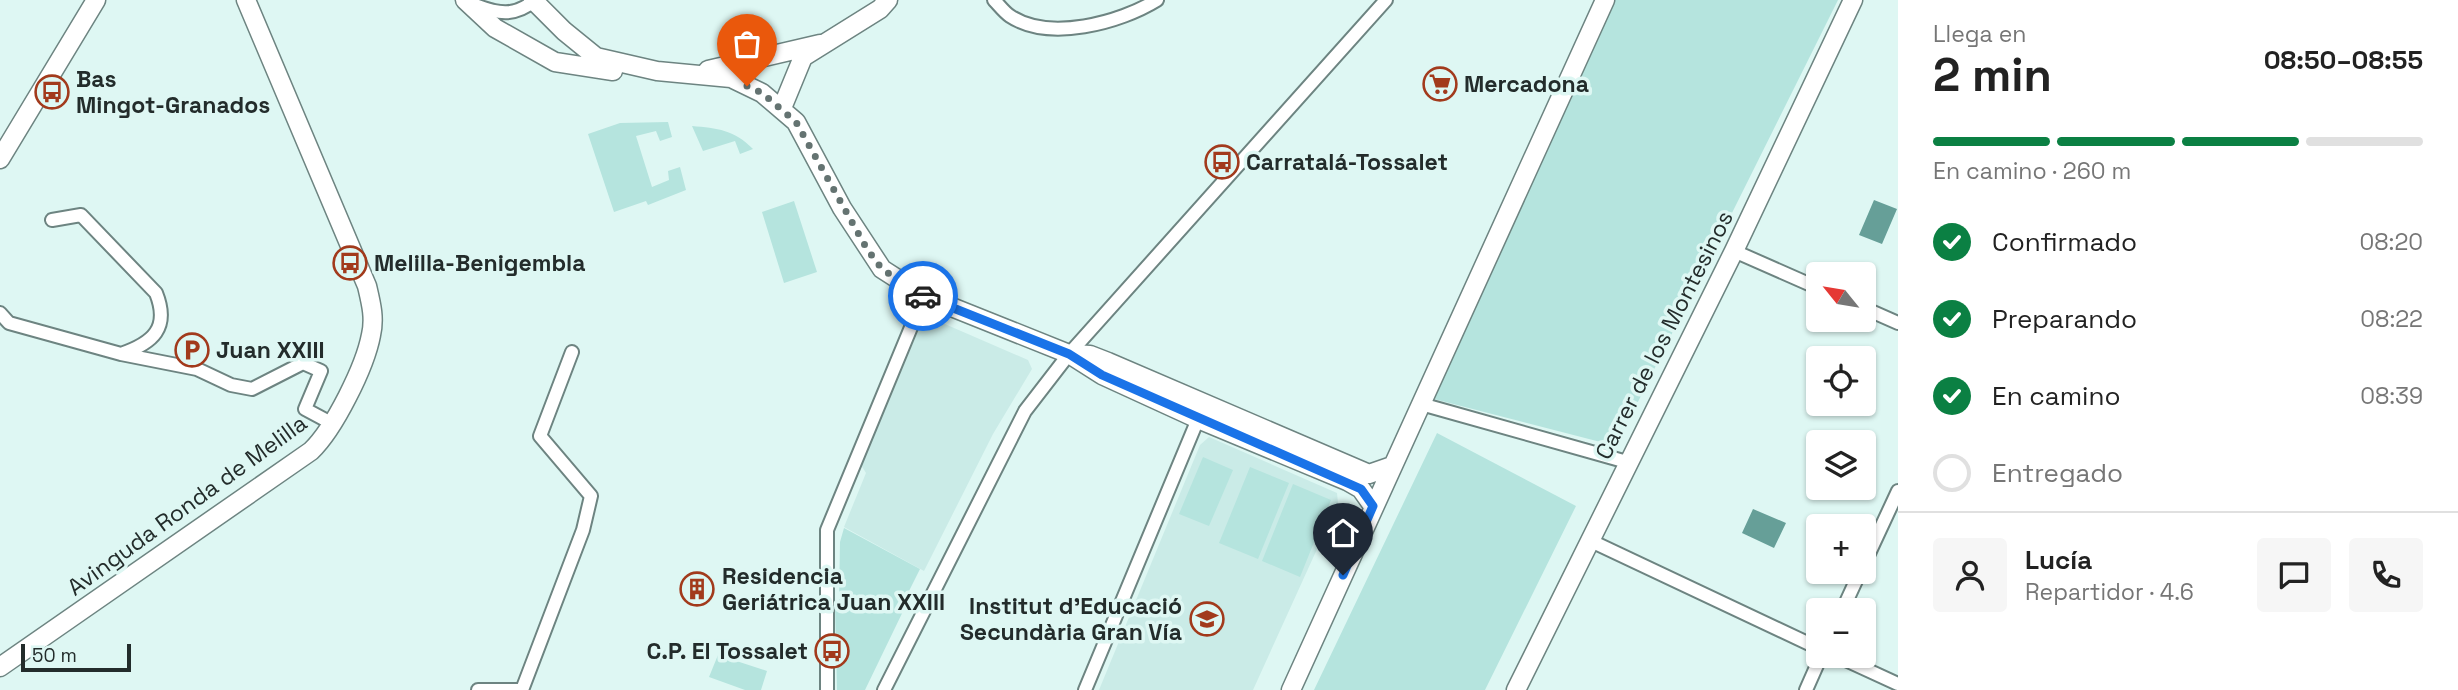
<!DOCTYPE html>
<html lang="es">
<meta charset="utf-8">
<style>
body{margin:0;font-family:"Space Grotesk",sans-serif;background:#f6f6f6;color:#222;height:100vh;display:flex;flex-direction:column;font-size:26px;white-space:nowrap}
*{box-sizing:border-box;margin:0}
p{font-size:23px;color:#767676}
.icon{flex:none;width:38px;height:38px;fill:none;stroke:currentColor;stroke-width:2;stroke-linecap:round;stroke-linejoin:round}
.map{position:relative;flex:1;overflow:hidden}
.drawer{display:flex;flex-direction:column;background:#fff;width:560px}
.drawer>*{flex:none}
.needle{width:46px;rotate:300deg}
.fabs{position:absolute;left:1806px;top:262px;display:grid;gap:14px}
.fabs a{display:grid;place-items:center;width:70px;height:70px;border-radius:7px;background:#fff;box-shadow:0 2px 5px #0004;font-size:35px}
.scale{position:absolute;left:21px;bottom:18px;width:110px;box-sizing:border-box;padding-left:7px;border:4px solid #232c2b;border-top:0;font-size:19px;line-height:24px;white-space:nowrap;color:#232c2b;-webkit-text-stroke:5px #def7f3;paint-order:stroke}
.pin{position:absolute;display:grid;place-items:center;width:60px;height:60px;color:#fff;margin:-72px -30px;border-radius:50% 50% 50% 0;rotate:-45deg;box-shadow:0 0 7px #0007}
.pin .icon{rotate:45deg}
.courier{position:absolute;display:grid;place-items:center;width:70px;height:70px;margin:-35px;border:5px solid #1a73e8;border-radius:50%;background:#fff;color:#222;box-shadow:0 2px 9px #0007}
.headline em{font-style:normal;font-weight:600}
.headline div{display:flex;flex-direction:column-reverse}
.headline{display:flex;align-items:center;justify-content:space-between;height:119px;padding:0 35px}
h1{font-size:46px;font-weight:600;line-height:52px}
.bar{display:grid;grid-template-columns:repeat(4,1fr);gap:10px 7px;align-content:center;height:84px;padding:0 35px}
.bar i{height:9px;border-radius:5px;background:#e0e0e0}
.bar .on{background:#0b8043}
.bar p{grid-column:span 4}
.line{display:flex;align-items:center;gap:18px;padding:0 35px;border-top:2px solid #e0e0e0}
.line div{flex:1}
.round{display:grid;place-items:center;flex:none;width:74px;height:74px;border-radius:7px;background:#f6f6f6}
ol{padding:0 35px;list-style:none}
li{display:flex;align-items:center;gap:21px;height:77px}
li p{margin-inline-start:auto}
li .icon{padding:7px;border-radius:50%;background:#0b8043;color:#fff;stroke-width:4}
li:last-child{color:#767676}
li i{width:38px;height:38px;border:4px solid #e0e0e0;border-radius:50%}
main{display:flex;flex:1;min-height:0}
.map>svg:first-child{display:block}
.built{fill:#caebe7}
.green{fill:#b5e4de}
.water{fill:#669f98}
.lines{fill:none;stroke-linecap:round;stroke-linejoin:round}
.street-casing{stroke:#6d8481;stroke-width:16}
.secondary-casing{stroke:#6d8481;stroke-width:21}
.street{stroke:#fff;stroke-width:12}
.secondary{stroke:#fff;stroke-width:18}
.done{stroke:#647371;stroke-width:7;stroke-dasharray:0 12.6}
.route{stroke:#1a73e8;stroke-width:9}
.labels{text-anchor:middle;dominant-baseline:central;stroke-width:7;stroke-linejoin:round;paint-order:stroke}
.poi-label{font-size:23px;font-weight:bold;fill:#232c2b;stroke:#def7f3;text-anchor:start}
.street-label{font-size:23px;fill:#232c2b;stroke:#def7f3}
</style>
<main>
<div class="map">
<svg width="1898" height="690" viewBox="0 0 1898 690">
<rect width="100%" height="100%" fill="#def7f3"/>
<path class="built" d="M931,318L1028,360L1032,369L993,434L924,571L844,527L866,473L861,465L922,322Z
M1209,437L1337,493L1338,503L1253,690H1099L1200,445Z"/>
<path class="green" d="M1615,0H1838L1616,446L1434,399Z
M668,122L672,137L660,141L656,131L636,136L652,187L669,180L668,171L680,167L686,190L648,205L646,201L614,212L588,134L620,123Z
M692,126C717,128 735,130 753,149L740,154L735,141L703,151Z
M794,201L817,272L784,283L762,212Z
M1437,433L1576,506L1485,690H1314Z
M1203,457L1233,470L1209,526L1179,514Z
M1250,467L1289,483L1258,559L1219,543Z
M1293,484L1331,500L1300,577L1262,561Z
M844,528L920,569L905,599L908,601L865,690H837L835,605L839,604L840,542Z
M718,655L767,671L761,690H745L709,677Z"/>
<path class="water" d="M1874,200L1897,209L1882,244L1859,235Z
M1753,509L1786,523L1774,548L1742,533Z"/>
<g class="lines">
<defs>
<path id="street" d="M994,0C999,5 1004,12 1010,16C1049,42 1120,23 1157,0
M475,5C498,14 515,17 535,0
M52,220L81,215L156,293C170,328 153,343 121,354L197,369L231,385L252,389L303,363L321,371L305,409L333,424
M1734,251L1818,288
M1864,308L1898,323
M0,313L9,323L121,354
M1421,404L1627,462
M1591,541L1818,648
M1864,564L1898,491
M1842,611L1860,572
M1837,656L1898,684
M478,690H521
M522,690L583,530L591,496L540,436L572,352
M827,690V530L924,296
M884,690L1025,411L1069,354L1386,0
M1085,690L1198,419
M1806,690L1821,656"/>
<path id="secondary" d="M465,0L495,28L555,62L613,71
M533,0L564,31L596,57L657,71L731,78L762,93L796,122L842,208L882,269L924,296L1069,354L1102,375L1198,419L1347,481L1361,489L1373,506
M708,70L820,44
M782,108L803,57L880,9L888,0
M0,159L96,0
M1073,354L1090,355L1108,362L1369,474L1392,466
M0,667L311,451C334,429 365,367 371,335C375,318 371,303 367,286L246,0
M1291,690L1605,0
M1516,690L1734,251L1853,0"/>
</defs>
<use href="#street" class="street-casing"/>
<use href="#secondary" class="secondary-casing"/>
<use href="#street" class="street"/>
<use href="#secondary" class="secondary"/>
</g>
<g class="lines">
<path class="done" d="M747,86L762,93L796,122L867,249L882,269L923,296"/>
<path class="route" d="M923,296L1069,354L1102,375L1361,489L1373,506L1343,575"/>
</g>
<defs>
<symbol id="supermarket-ring" viewBox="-11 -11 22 22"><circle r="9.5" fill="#def7f3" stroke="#a23a1c" stroke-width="1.5"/><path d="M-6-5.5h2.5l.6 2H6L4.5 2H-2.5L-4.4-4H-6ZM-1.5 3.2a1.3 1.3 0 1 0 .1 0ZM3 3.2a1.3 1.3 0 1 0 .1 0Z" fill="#a23a1c"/></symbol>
<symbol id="bus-ring" viewBox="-11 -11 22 22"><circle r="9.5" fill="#def7f3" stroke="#a23a1c" stroke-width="1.5"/><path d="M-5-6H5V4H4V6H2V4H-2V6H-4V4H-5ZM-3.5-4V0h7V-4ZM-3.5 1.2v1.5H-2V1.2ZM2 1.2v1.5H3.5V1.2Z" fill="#a23a1c"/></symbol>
<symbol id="parking-ring" viewBox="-11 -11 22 22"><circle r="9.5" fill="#def7f3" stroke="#a23a1c" stroke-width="1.5"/><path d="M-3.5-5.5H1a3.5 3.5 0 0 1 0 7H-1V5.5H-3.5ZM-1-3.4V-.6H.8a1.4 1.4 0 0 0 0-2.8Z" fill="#a23a1c"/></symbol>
<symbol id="building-ring" viewBox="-11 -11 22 22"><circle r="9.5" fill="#def7f3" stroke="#a23a1c" stroke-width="1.5"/><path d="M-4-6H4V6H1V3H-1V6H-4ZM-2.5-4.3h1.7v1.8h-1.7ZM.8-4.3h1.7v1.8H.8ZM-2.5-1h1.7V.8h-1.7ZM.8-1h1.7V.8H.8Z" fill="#a23a1c"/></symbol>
<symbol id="school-ring" viewBox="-11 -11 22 22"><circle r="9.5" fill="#def7f3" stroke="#a23a1c" stroke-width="1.5"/><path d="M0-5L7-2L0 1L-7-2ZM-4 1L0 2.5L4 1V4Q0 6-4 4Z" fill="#a23a1c"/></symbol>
</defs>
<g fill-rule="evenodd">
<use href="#supermarket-ring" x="1421" y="65" width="38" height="38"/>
<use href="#bus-ring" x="33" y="73" width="38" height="38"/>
<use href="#bus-ring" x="1203" y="143" width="38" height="38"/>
<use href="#bus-ring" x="331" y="244" width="38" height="38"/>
<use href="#parking-ring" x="173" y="331" width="38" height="38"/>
<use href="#building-ring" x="678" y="570" width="38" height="38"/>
<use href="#school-ring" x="1188" y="600" width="38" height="38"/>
<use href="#bus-ring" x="813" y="632" width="38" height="38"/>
</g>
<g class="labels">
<g class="poi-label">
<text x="76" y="79">Bas<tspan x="76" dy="26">Mingot-Granados</tspan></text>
<text x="1464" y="84">Mercadona</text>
<text x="1246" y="162">Carratalá-Tossalet</text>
<text x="374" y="263">Melilla-Benigembla</text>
<text x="216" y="350">Juan XXIII</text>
<text x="722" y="576">Residencia<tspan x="722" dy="26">Geriátrica Juan XXIII</tspan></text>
<text x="1182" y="606" text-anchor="end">Institut d'Educació<tspan x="1182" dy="26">Secundària Gran Vía</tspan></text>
<text x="808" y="651" text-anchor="end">C.P. El Tossalet</text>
</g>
<g class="street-label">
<text transform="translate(1664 335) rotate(-63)">Carrer de los Montesinos</text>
<text transform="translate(187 505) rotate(-36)">Avinguda Ronda de Melilla</text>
</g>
</g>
</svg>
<div class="fabs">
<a><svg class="needle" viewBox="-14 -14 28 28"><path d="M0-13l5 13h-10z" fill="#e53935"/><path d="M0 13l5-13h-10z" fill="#767676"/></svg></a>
<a><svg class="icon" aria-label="locate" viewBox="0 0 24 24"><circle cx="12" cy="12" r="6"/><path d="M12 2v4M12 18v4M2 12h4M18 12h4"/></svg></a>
<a><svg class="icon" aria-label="layers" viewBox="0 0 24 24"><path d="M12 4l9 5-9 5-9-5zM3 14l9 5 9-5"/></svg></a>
<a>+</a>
<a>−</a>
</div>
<div class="scale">50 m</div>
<div class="pin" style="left:747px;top:86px;background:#ea580c"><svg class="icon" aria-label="bag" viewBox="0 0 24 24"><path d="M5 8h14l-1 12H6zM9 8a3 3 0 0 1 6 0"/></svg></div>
<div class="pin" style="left:1343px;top:575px;background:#1f2937"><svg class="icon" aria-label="home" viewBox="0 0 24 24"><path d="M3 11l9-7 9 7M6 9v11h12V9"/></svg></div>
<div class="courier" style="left:923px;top:296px"><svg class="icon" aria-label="car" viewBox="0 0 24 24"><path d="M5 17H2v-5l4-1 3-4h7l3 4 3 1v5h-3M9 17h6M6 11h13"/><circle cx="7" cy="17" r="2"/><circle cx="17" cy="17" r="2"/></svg></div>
</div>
<section class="drawer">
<div class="headline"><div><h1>2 min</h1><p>Llega en</p></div><em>08:50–08:55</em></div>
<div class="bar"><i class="on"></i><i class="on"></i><i class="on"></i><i></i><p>En camino · 260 m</p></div>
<ol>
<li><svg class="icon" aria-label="check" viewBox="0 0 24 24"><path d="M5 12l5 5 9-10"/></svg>Confirmado<p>08:20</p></li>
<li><svg class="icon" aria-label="check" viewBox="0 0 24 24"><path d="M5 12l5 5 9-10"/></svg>Preparando<p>08:22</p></li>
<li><svg class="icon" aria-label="check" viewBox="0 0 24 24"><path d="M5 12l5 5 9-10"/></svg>En camino<p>08:39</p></li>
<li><i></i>Entregado</li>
</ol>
<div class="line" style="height:126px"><a class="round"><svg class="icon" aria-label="person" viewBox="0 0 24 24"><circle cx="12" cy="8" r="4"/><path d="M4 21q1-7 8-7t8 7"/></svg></a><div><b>Lucía</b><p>Repartidor · 4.6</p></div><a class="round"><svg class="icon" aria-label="chat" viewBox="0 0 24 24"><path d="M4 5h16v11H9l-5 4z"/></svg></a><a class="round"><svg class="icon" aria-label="phone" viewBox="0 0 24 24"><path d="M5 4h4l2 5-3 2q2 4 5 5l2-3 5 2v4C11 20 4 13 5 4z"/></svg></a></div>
</section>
</main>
